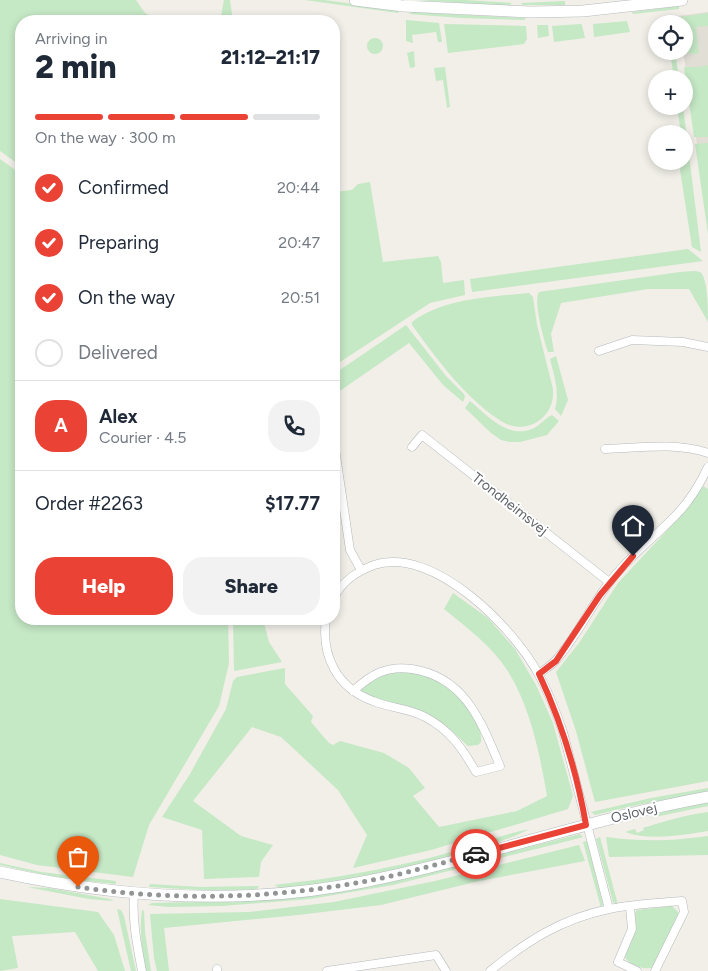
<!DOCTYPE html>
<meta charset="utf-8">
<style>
body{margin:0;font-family:Figtree,sans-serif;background:#f2f2f3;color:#1f2937;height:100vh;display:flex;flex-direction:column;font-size:19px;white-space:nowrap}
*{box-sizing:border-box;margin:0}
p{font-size:16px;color:#747a83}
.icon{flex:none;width:28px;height:28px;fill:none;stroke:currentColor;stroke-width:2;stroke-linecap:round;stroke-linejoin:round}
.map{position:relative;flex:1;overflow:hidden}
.drawer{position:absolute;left:15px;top:15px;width:325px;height:610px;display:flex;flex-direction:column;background:#fff;border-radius:20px;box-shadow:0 2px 8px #0003}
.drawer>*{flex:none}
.controls{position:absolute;left:648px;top:15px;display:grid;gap:10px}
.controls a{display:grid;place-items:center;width:45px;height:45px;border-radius:50%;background:#fff;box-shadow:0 2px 8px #0003;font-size:25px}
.pin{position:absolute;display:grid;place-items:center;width:42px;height:42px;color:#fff;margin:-51px -21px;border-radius:50% 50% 50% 0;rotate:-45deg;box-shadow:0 0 5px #0007}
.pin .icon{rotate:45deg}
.courier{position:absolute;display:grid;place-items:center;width:50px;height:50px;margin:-25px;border:4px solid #ea4335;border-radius:50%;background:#fff;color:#222;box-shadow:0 1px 6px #0007}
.headline em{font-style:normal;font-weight:800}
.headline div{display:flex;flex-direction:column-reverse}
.headline{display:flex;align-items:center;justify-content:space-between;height:85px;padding:0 20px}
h1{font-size:32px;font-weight:800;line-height:38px}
.bar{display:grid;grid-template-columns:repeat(4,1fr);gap:8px 5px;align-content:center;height:60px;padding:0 20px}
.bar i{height:6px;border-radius:4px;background:#e0e1e3}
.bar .active{background:#ea4335}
.bar p{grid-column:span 4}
.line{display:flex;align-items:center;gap:12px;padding:0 20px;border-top:1px solid #e0e1e3}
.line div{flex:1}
.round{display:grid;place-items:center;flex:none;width:52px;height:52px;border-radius:20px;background:#f2f2f3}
ol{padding:0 20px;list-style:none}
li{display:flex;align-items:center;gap:15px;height:55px}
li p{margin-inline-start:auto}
li .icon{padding:5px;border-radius:50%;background:#ea4335;color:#fff;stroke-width:4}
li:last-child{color:#747a83}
li i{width:28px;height:28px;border:2px solid #e0e1e3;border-radius:50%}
.cta{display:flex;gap:10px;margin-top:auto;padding:10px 20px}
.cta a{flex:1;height:58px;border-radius:20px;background:#ea4335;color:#fff;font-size:20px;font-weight:800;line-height:58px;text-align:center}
.cta a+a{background:#f2f2f3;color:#1f2937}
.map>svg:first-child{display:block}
.education{fill:#e1ded6}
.green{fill:#c5e8c5}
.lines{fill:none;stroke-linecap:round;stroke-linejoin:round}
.street-casing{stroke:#b5b8bc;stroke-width:9}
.secondary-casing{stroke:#b6babf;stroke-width:12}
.street{stroke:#fff;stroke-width:8}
.secondary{stroke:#fff;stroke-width:11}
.done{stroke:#929495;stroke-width:5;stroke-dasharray:0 9}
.route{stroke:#ea4335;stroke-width:6}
.labels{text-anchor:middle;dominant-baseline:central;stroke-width:4;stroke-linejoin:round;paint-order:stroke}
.street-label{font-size:14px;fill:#5f6368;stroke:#fff}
</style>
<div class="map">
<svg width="708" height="971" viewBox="0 0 708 971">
<rect width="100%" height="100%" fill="#f1efe8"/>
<path class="education" d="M708,12V216L683,51L684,24H679L678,16Z"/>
<path class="green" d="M0,0H136L145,13L162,21H21V166L0,151Z
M224,0H230L233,21H220Z
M305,0H324L398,10V13Z
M417,0H465L512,3L509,6Z
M565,1V5H523L521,3Z
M679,6V9L633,14L632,12Z
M412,12L525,18V20L461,18L409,14Z
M708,13V26L696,27L699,54L684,53V24H680L679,17Z
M406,20L439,23L442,42H438L436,32L412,35L413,43L406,41Z
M627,21L630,32L594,37L593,24Z
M444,24L526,26L527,39L524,44L448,53Z
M581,24L582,25L585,38L554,42L552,26Z
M537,25H548L549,36L538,38Z
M367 46a8 8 0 1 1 16 0a8 8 0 1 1-16 0Z
M414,51L415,67L410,68L407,53Z
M670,51H675L679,79H674Z
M708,65V137H694L684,67H700Z
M445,67L450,107L447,108L443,80L436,81L434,68Z
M677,106H683L701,252L692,247L680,170L682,161H684V134H681Z
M708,143V234L695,144Z
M0,159L21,174V619H228L229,663L219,706L149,825L133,877L37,865L0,855Z
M370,182L383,262L438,256L441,262L443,283L464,280L465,295L430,303L334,366V192L352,190L358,184Z
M688,249L703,261L472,292L470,279Z
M680,272C686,272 694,270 700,272C708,277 708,311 708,322L689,289H648L561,303L551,334L554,352H548C544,340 533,302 539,292Z
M529,293L533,297L537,325L553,389C554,403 549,414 537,422C526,429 512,428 501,421C466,399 436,358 412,325V322C444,298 491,297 529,293Z
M406,325L446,376L464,394L465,397L463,402L443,385L409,343L334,395V374Z
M556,356L568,400L561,416L555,409C560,391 554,376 550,359Z
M470,401C487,415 507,439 532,429C540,426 545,418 552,415L559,421L547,435L520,442H510L501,440L491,433L465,408Z
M703,486L708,489V781L595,802L576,731L556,672L579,643L618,583L688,508Z
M453,593L488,618L515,649L536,685L553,723L573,796L568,809L431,850L353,868L367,835L338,790L281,737L252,727L193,801L241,836L273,845L261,862L259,877L204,879L202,830L162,817L190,774L226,709L233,681L237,677L285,668V684L313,716L311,722L329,743L333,745L340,741L384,753L409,768L425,788L413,796L439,827L517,811L547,796C540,755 530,705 507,670C492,646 466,627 444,609Z
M233,619H263L269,642L282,662L234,671Z
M405,671C415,673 430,674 439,679C455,689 484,723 481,742L478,745L468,746L445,725L429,716L367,695L361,691V688C375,677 388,673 405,671Z
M708,788V792L637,805L595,815L591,812L651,798Z
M708,802V806L650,818L663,812Z
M708,812V831C682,835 650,841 625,832L635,829L637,833L644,830L643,828C665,821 686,815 708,812Z
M529,829C509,840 486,846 464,852C407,869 349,879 291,888H281L274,885C329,879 383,870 437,856C468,847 498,836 529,829Z
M580,834L583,837L568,841L393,885L310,899L222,906L169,907L148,905L152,903L242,901L347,891L398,880Z
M708,836V855L609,857L606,837C644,842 671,841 708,836Z
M600,837L618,905L613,902L596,839Z
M587,841L603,904L601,908L583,842Z
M579,845L585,861L479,881L381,905L298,915L164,928L169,971H157L154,958L150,914L249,912L334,902L435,881Z
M0,863L41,872L116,881V884L62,879L0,865Z
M150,884L200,887L259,886L257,889L216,891L149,887Z
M27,887L49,888L110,899L113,901L89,899Z
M0,899L98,912L114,935L125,971H98L75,932L12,936L18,968L0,971Z
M672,906L679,913L653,967C646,971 628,965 625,957L636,929L635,913L637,910Z
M117,909L121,910L124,916L136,971H131Z
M142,910L144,911L145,932L151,971H146C142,951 139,930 142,910Z"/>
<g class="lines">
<defs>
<path id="street" d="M599,351L632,340L683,342L708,347
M334,442L350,550L361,570
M412,447L422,435L609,582
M605,449C639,448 676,442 708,453
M334,598C341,582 358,571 374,565C433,545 514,628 539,675C549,693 556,712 563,732L609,909
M326,619C321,656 337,688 373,701C389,708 409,708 425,717C450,730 462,748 476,772L500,766C481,721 465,677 412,669C386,665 371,675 353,691
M539,674C545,669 552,665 557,659C577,636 590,607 609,583C628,557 654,538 676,515C690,501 700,484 708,467
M134,894C132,920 137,945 142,971
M630,907L632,929L618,962L637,971
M217,969V971
M327,971L436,955L446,971
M490,971C527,941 561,919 609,909C632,904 658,903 682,901L684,912L655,971"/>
<path id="secondary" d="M355,0L403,6L531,12L583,11L682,0
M0,872C120,898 243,906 363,882C480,859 592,818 708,797"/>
</defs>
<use href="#street" class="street-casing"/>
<use href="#secondary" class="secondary-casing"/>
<use href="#street" class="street"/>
<use href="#secondary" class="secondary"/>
</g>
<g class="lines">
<path class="done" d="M78,887C172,901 268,899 362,882C400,875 438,864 476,854"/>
<path class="route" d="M476,854L586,825C577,773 561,721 539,674L556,661L600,595L633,556"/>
</g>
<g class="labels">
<g class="street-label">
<text transform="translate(510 504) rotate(38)">Trondheimsvej</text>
<text transform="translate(634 813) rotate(-14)">Oslovej</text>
</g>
</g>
</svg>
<div class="controls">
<a><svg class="icon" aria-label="locate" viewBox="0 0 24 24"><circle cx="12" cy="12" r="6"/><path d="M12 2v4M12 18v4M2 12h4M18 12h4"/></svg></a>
<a>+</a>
<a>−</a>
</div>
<div class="pin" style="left:78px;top:887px;background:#ea580c"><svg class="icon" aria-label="bag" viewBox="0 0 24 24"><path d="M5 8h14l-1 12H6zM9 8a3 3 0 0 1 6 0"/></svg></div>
<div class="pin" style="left:633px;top:556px;background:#1f2937"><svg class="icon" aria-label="home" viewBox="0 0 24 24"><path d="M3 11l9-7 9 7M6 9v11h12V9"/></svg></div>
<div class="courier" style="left:476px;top:854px"><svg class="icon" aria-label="car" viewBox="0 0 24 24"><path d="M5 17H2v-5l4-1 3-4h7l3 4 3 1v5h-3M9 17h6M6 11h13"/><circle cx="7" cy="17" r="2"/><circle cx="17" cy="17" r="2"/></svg></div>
<section class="drawer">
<div class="headline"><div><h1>2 min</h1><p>Arriving in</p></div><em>21:12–21:17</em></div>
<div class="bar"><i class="active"></i><i class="active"></i><i class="active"></i><i></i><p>On the way · 300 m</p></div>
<ol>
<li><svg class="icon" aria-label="check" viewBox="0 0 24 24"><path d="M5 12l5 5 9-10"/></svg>Confirmed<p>20:44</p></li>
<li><svg class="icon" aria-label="check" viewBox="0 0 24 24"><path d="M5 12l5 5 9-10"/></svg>Preparing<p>20:47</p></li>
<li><svg class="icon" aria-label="check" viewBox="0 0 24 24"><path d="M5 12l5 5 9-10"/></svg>On the way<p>20:51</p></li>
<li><i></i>Delivered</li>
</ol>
<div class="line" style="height:90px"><b class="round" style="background:#ea4335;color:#fff">A</b><div><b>Alex</b><p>Courier · 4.5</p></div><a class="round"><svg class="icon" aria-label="phone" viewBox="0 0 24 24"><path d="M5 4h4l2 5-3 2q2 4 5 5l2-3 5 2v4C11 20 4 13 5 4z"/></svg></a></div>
<div class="line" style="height:65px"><div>Order #2263</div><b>$17.77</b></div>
<div class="cta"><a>Help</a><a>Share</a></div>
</section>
</div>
